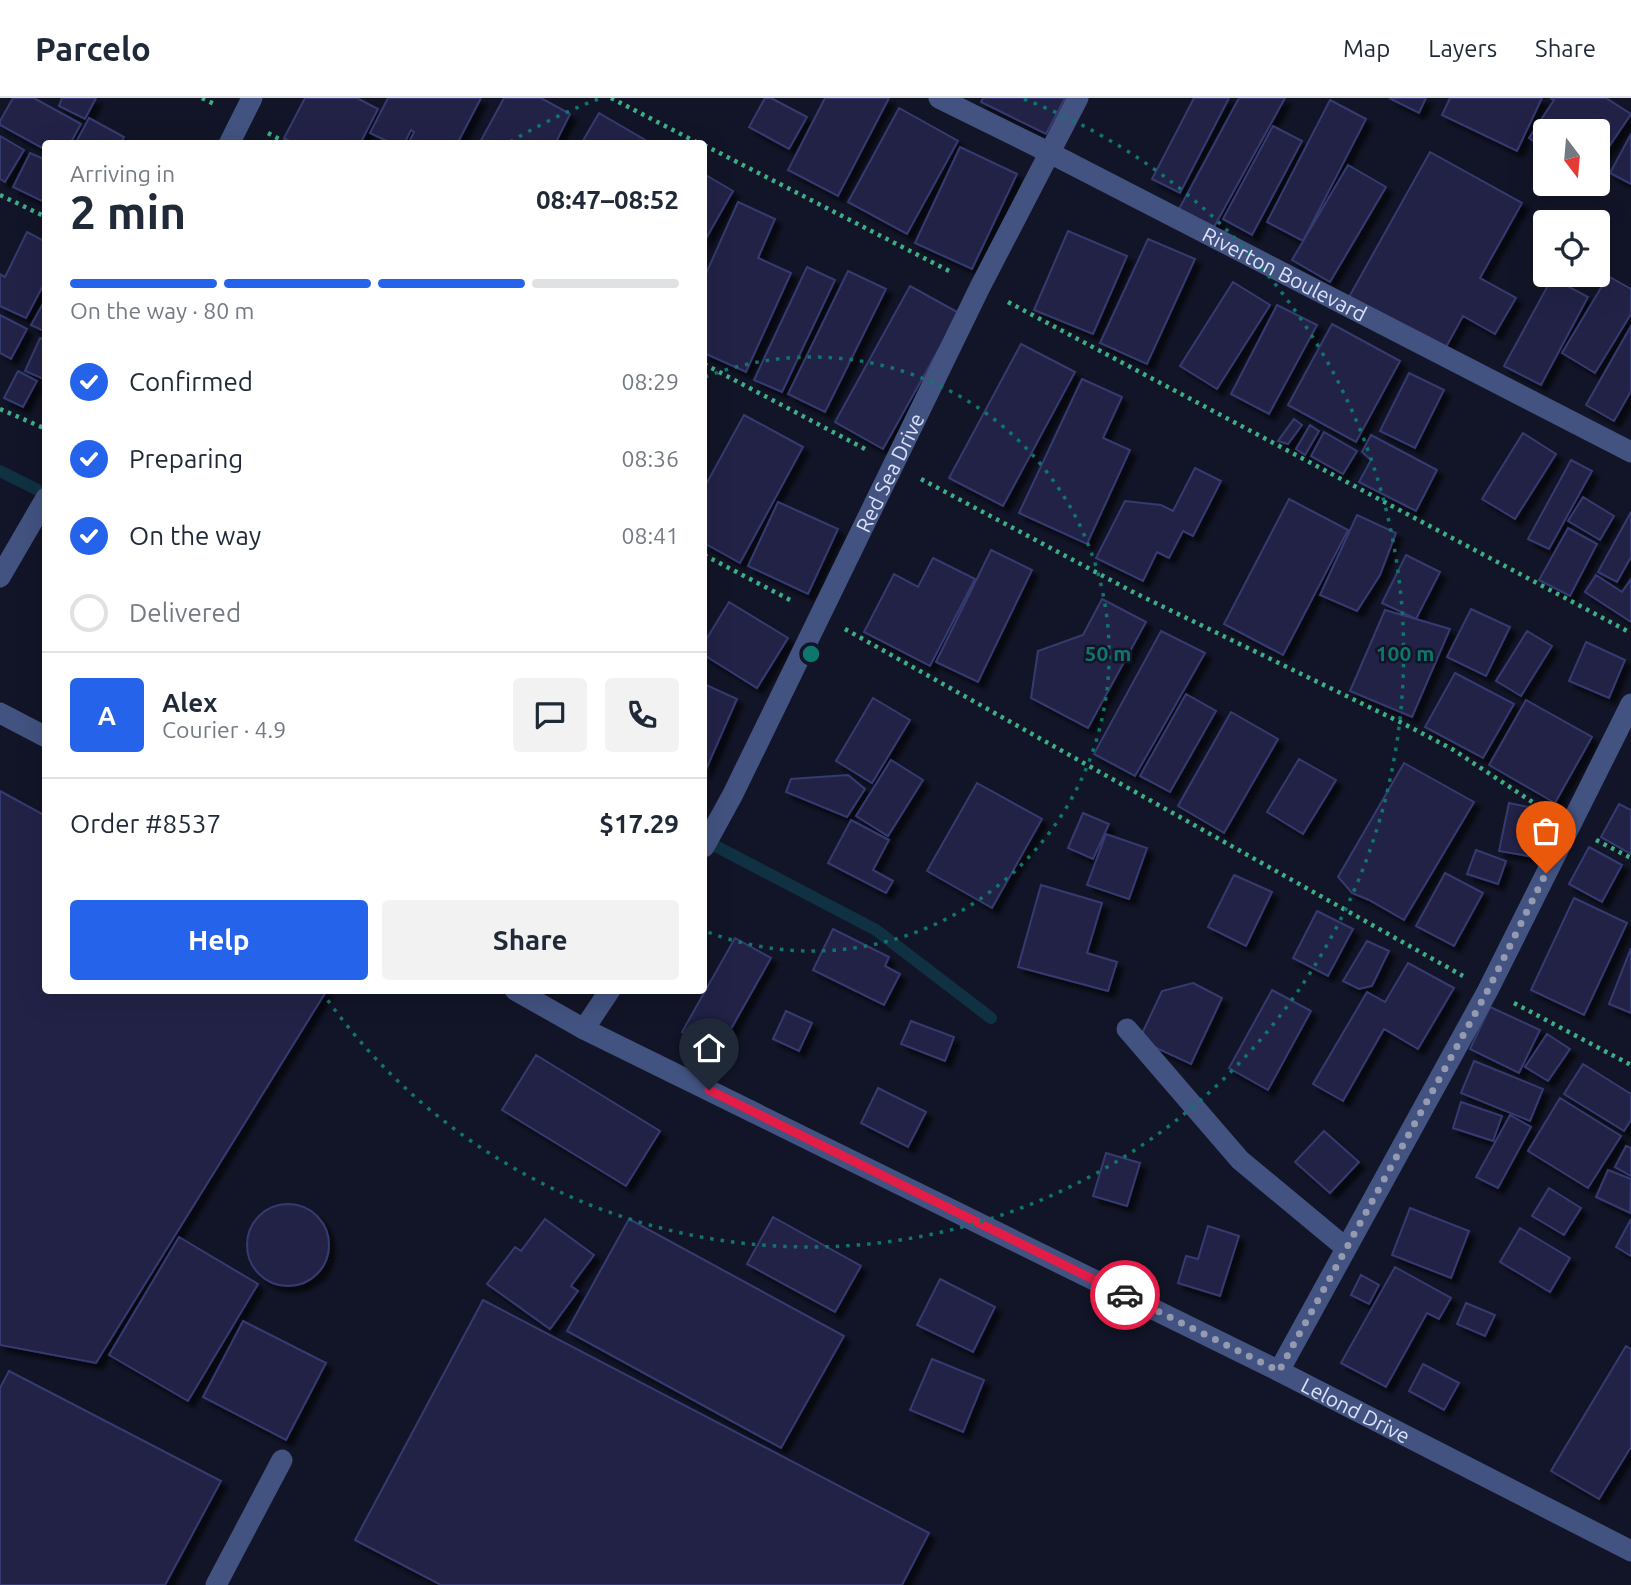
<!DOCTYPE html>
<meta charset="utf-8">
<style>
body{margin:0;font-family:Ubuntu,sans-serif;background:#f2f2f3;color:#1f2937;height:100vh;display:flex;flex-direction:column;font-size:26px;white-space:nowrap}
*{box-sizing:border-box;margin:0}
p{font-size:23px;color:#747a83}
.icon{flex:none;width:38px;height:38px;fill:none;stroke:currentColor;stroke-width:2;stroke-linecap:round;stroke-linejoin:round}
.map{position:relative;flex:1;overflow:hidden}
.drawer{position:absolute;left:42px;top:42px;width:665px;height:854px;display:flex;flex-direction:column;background:#fff;border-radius:7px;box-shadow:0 7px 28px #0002}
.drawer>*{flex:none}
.needle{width:46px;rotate:164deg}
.controls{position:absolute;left:1533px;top:21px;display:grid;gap:14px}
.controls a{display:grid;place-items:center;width:77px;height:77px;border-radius:7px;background:#fff;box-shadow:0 7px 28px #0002;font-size:35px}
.pin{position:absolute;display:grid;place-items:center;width:60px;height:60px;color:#fff;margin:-72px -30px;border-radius:50% 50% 50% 0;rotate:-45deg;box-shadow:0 0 7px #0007}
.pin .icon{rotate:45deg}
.courier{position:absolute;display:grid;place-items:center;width:70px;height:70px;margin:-35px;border:5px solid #e11d48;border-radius:50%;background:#fff;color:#222;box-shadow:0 2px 9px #0007}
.head em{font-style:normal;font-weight:700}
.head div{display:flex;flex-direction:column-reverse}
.head{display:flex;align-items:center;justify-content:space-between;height:119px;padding:0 28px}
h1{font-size:46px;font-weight:700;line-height:52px}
.bar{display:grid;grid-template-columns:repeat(4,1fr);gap:10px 7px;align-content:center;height:84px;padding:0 28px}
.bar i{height:9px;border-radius:5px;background:#e0e1e3}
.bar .on{background:#2563eb}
.bar p{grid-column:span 4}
.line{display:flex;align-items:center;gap:18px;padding:0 28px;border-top:2px solid #e0e1e3}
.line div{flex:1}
.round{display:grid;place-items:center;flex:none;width:74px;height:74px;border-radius:7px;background:#f2f2f3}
ol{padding:0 28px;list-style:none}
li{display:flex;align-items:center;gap:21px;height:77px}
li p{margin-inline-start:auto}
li .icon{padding:7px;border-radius:50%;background:#2563eb;color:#fff;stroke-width:4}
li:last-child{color:#747a83}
li i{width:38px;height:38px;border:4px solid #e0e1e3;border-radius:50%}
.primary-button{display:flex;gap:14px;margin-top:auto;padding:14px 28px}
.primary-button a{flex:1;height:80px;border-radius:7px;background:#2563eb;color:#fff;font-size:28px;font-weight:700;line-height:80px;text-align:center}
.primary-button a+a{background:#f2f2f3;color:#1f2937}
header{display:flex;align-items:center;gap:42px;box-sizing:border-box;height:98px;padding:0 35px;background:#fff;border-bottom:2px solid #e0e1e3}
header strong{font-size:33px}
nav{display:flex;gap:38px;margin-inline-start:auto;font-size:24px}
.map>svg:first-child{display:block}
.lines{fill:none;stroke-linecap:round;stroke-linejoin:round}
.stream{stroke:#103142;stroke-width:12}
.building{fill:#202446;stroke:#353b70;stroke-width:2;filter:url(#shadow)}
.path{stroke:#3daf86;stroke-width:4.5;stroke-dasharray:3.5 5;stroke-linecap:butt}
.minor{stroke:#425381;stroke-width:21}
.done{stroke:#959ab1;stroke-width:7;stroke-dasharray:0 12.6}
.route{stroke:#e11d48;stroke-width:9}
.ring{fill:none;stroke:#0f766e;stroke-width:3.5;stroke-dasharray:3.5 7}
.labels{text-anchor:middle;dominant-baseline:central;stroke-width:5;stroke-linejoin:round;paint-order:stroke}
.street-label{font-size:21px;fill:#dce2fb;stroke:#121527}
.centre{fill:#0f766e;stroke:#121527;stroke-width:3.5}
.ring-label{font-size:21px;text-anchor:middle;font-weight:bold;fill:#0f766e;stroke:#121527;stroke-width:5;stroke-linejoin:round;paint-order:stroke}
</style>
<header>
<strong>Parcelo</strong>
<nav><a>Map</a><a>Layers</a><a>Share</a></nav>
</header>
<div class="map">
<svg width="1631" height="1487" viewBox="0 0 1631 1487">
<defs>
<filter id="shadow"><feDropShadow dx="6" dy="6" stdDeviation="2" flood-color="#0009"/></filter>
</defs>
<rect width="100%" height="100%" fill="#121527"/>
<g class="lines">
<path class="stream" d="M0,373L46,396
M704,742L876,832L991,920"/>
</g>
<path class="building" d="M13,0H34L81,26L70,46H46V52L0,27V23Z
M62,0H96L85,21L59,8Z
M305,0H357L378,11L360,46H295L284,40Z
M388,0H481L457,46H408L414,34L411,32L404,46H393L370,35Z
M504,0H541L570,16L555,46H479Z
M765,0H771L807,19L789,51L749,29Z
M825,0H889L838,98L788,72Z
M983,0H1065L1046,36L981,4Z
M1194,0H1229L1180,95L1152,81Z
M1239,0H1285L1214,129L1179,111Z
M1389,0H1426L1419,15Z
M1450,0H1542L1517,53L1442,17Z
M1550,0H1606L1631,16L1598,65V33H1545V51L1529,40L1554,2Z
M1330,2L1366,21L1303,143L1267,124Z
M899,10L958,43L907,136L848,104Z
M599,15L652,46H581Z
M89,20L124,39L121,46H75Z
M1273,28L1302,43L1252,137L1223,121Z
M1631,36V86L1610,75Z
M0,38L24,52L5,84L0,81Z
M960,49L1017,76L972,171L915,145Z
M1430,54L1522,105L1480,180L1516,200L1495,236L1463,218L1445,251L1349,199Z
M30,55L46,62V96L42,103L13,89Z
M1348,67L1386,89L1330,184L1292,162Z
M704,76L733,93L704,144Z
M738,104L775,121L758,160L791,175L746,274L704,255V180Z
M1068,133L1127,158L1093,236L1034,212Z
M27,134L46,144V182L26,220L0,208V176L5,179Z
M1148,141L1195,161L1147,266L1100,245Z
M807,169L835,182L782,294L754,282Z
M848,173L886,191L825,314L788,296Z
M1608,178L1631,191V216L1595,275L1562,255Z
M1552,180L1588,199L1541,287L1504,268Z
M1233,184L1270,207L1217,291L1180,268Z
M910,188L959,215L883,351L835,324Z
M46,200V234L31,227Z
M1277,207L1317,227L1269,316L1231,296Z
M0,217L27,231L11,261L0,255Z
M1332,226L1400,263L1356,344L1288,307Z
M1631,228V293L1614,323L1586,307Z
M40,240L46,243V282L25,273Z
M1021,246L1075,274L1003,408L949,380Z
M18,273L37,283L23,309L4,300Z
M1409,275L1444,292L1415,350L1380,333Z
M1082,281L1122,299L1103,340L1130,352L1087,446L1019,415Z
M744,317L803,349L740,465L704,445V390Z
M1294,321L1302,327L1288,346L1278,343Z
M1310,327L1319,333L1305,357L1296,351Z
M1324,334L1357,353L1343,376L1311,358Z
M1523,335L1556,356L1515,421L1482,401Z
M1371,337L1437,372L1416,413L1359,384L1371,362L1362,354Z
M1571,362L1592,373L1549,451L1528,441Z
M1195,370L1221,383L1193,438L1183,433L1169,460L1157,454L1143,483L1096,460L1125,403L1161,407L1173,413Z
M1583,399L1614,418L1600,442L1568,423Z
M1289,401L1348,432L1283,557L1224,526Z
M778,404L838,431L808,496L748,468Z
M1631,414V459L1617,484L1598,474Z
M1357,417L1396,435L1380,477L1357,513L1320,497Z
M1568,430L1597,446L1570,498L1539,482Z
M991,452L1032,472L978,584L936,564Z
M1406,457L1440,474L1416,521L1382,505Z
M933,460L975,481L930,568L864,534L894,476L918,489Z
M1596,477L1622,494L1631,481V524L1585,494Z
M1102,501L1146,524L1088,630L1031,600L1038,553L1083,537Z
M729,504L788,540L757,590L704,557V545Z
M1471,511L1510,529L1486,578L1447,559Z
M1385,512L1450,531L1412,619L1350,593Z
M1161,533L1205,555L1135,678L1094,656Z
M1527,533L1552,548L1521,598L1496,583Z
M1586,544L1625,562L1609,600L1569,583Z
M1455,575L1514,606L1483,660L1425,629Z
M704,586L737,601L704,676Z
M1186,596L1216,613L1170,694L1140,678Z
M873,600L910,622L872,685L836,663Z
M1526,602L1592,639L1555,705L1489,667Z
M1231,614L1278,641L1224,735L1178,708Z
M1299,661L1336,682L1303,736L1267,714Z
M891,662L923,682L888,738L856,718Z
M1404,665L1474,704L1404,822L1369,802L1352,795L1338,779Z
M848,677L865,691L847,719L786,694L791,681Z
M977,685L1042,721L992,810L927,773Z
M0,693L46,718V892H327L96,1265L0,1247Z
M1509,705L1538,711L1528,758L1499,753Z
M1619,706L1631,712V756L1601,739Z
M1083,715L1109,726L1093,761L1068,750Z
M851,722L889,742L873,772L893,783L886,795L828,765Z
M1106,736L1147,750L1129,801L1087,787Z
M1589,749L1622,767L1602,804L1569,786Z
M1476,752L1506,763L1498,786L1467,776Z
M1445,775L1483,795L1454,848L1416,828Z
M1234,777L1272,794L1246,848L1208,829Z
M1041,787L1102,805L1087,855L1117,864L1108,893L1018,869Z
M1574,800L1627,825L1584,917L1531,892Z
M1317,813L1353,831L1328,878L1293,860Z
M833,831L889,859L885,868L900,876L884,907L813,872Z
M735,840L771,860L718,954L682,934Z
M1367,843L1389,853L1372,888L1359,891L1343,883Z
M1631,850V915L1609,906Z
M1408,865L1454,890L1418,951L1384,931L1343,1003L1313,986L1367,894L1385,904Z
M1193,885L1222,900L1191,966L1139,942L1162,893Z
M1272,892L1311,913L1268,992L1229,970Z
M1490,909L1540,932L1519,975L1470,951Z
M786,913L812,925L799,953L773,941Z
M911,923L954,939L945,963L901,946Z
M1547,936L1570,951L1548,983L1525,969Z
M536,957L660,1033L626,1088L502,1012Z
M1474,963L1543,991L1530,1023L1461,995Z
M1583,966L1631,996V1022L1624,1033L1564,996Z
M878,990L926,1014L908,1049L861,1025Z
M1560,1000L1621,1038L1588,1090L1528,1053Z
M1461,1004L1502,1018L1493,1043L1453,1030Z
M1510,1017L1531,1029L1498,1090L1476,1079Z
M1324,1033L1359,1064L1330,1095L1295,1064Z
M1626,1048L1631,1050V1078L1615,1069Z
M1106,1055L1140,1065L1127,1108L1093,1098Z
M1608,1072L1631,1081L1630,1115L1596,1099Z
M1549,1090L1581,1110L1564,1137L1532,1118Z
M247 1147a41 41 0 1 1 82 0a41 41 0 1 1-82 0Z
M1410,1110L1469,1133L1451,1180L1392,1157Z
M773,1119L861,1168L835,1214L747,1166Z
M545,1121L594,1157L571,1188L578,1193L550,1231L487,1186L515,1149L521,1153Z
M629,1121L844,1238L781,1350L567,1233Z
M1631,1121V1158L1616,1149Z
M1208,1128L1239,1138L1220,1198L1178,1185L1186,1158L1198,1161Z
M1520,1130L1570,1160L1550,1194L1500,1164Z
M179,1139L258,1186L188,1303L109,1257Z
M1395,1169L1451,1200L1439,1221L1427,1215L1386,1289L1341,1265Z
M1361,1177L1379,1187L1369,1206L1351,1197Z
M940,1181L995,1209L973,1254L917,1227Z
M483,1202L929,1435L902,1487H441L355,1442Z
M1466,1205L1495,1217L1485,1238L1457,1226Z
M243,1223L326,1265L286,1342L203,1299Z
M1626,1248L1631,1251V1349L1599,1401L1551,1373Z
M932,1261L984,1282L963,1334L910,1312Z
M1423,1266L1459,1285L1444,1312L1409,1293Z
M9,1273L221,1383L165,1487H0V1290Z"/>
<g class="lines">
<path class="path" d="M202,0L214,6
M611,0L700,46
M268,35L288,46
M704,47L953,175
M0,97L46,119
M1008,204L1631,535
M704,266L867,352
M0,311L46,331
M921,381L1135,495L1404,626L1452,651L1543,711
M704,457L794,504
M845,531L1463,878
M1596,742L1631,760
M1514,905L1631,967"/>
<g class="minor">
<path id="s1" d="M939,0L1050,55L1631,354"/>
<path d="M229,46L252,0"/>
<path d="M0,479L46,400"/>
<path d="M0,615L46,639"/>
<path id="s2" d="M704,749L733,696L980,189L1078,0"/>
<path id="s3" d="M515,892L584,931L1279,1273L1631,1453"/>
<path d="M584,931L610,892"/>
<path d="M1127,931L1240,1062L1346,1150"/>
<path d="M1279,1273L1488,892L1631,606"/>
<path d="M216,1487L282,1362"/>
</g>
</g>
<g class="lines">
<path class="done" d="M1125,1197L1279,1273L1488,892L1546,775"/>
<path class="route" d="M709,992L1125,1197"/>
</g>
<g class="ring">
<path d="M705 279A297 297 0 1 1 705 833"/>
<path d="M510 44A594 594 0 0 1 598 1M1024 1A594 594 0 1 1 324 897"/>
</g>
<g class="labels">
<g class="street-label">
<text stroke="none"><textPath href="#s1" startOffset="388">Riverton Boulevard</textPath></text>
<text stroke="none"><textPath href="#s2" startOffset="418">Red Sea Drive</textPath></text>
<text stroke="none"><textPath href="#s3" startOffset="940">Lelond Drive</textPath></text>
</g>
</g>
<circle cx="811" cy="556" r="10" class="centre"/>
<g class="ring-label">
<text x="1108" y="563">50 m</text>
<text x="1405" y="563">100 m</text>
</g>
</svg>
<div class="controls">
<a><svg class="needle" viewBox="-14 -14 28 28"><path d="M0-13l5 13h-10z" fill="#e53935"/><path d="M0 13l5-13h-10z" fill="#747a83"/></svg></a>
<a><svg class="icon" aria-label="locate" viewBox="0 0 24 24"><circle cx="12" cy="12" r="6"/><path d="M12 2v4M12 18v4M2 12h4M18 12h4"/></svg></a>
</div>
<div class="pin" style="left:1546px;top:775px;background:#ea580c"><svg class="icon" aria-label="bag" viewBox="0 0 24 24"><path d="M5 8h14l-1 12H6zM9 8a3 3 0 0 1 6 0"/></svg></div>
<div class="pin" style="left:709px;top:992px;background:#1f2937"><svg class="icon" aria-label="home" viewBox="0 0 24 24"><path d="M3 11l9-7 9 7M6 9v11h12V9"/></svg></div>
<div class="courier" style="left:1125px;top:1197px"><svg class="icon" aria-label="car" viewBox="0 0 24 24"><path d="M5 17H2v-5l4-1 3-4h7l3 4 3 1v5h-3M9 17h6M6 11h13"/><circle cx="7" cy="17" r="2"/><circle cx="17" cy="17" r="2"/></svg></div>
<section class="drawer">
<div class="head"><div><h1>2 min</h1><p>Arriving in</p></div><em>08:47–08:52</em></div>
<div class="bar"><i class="on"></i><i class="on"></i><i class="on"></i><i></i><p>On the way · 80 m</p></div>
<ol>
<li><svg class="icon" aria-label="check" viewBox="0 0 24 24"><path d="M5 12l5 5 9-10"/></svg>Confirmed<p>08:29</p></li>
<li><svg class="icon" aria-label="check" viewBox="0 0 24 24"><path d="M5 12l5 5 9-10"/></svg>Preparing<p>08:36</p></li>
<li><svg class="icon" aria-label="check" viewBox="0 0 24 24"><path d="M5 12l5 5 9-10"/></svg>On the way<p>08:41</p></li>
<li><i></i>Delivered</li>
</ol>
<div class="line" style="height:126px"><b class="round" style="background:#2563eb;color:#fff">A</b><div><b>Alex</b><p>Courier · 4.9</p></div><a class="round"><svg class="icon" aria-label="chat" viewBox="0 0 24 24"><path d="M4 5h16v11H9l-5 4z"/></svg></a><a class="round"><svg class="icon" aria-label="phone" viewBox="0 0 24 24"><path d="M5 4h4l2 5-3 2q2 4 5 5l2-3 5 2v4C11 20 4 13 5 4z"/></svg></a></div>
<div class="line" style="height:91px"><div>Order #8537</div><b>$17.29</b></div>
<div class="primary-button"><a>Help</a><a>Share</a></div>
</section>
</div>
